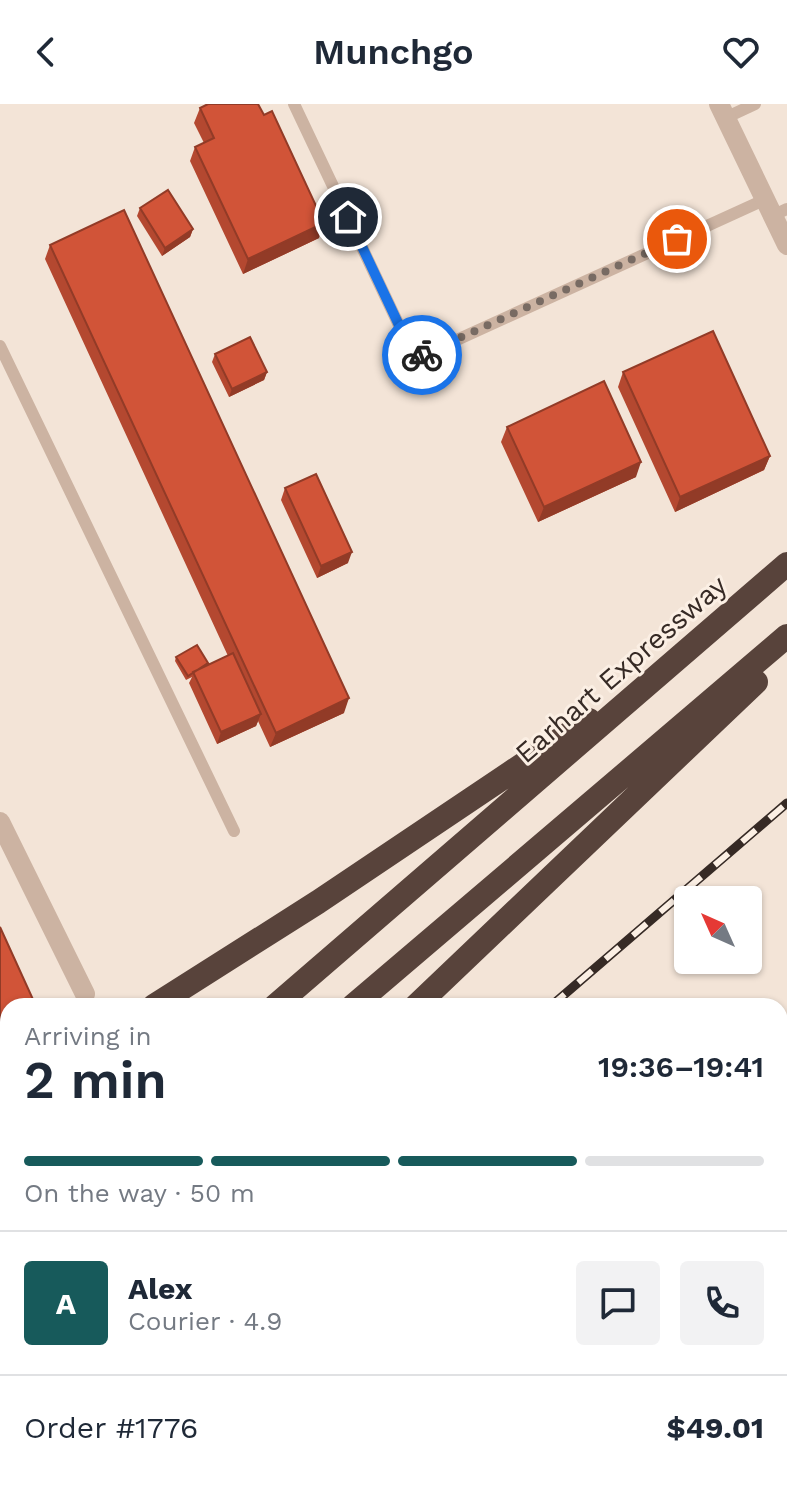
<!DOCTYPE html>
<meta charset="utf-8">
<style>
body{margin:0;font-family:"Work Sans",sans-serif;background:#f2f2f3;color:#1f2937;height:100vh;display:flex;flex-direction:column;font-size:30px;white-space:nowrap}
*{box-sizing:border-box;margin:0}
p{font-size:26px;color:#747a83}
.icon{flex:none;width:44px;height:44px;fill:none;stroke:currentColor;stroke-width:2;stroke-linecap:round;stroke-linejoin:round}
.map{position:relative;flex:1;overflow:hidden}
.drawer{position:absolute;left:0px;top:894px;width:788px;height:498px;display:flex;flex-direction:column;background:#fff;border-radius:24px 24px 0 0;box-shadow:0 2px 6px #0004}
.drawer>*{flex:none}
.needle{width:52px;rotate:315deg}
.tools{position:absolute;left:674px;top:782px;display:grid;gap:16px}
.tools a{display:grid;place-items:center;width:88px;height:88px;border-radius:8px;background:#fff;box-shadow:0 2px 6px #0004;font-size:40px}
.pin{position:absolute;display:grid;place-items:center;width:68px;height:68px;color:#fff;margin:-34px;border:4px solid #fff;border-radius:50%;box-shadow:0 2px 8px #0007}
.courier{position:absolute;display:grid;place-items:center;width:80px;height:80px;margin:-40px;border:6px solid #1a73e8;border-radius:50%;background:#fff;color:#222;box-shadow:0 2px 10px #0007}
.headline em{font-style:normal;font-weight:600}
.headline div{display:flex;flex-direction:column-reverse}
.headline{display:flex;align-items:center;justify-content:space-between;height:136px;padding:0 24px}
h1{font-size:52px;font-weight:600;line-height:60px}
.bar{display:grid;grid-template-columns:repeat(4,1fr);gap:12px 8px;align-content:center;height:96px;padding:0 24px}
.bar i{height:10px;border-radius:6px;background:#e0e1e3}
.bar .current{background:#175a5b}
.bar p{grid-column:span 4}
.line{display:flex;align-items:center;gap:20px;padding:0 24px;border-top:2px solid #e0e1e3}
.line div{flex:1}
.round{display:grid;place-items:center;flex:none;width:84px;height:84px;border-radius:8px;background:#f2f2f3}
header{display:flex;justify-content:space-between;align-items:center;height:104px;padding:0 24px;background:#fff;font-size:36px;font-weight:600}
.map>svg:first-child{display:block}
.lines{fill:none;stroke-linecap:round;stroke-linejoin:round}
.stream{stroke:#74b3b2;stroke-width:7}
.service{stroke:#ccb3a2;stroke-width:12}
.minor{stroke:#ccb3a2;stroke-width:20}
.motorway{stroke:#58433b;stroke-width:24}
.rail-casing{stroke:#362a25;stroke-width:9}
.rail{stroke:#fbefe4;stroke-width:6;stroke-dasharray:18;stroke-linecap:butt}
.wall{fill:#b44830}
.shaded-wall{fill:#923b27}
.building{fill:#d15438;stroke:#923b27;stroke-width:2}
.done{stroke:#786b63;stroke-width:8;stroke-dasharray:0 14.4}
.route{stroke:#1a73e8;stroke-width:10}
.labels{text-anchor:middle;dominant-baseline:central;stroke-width:6;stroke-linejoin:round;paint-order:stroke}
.street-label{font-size:28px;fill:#362a25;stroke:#fbefe4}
</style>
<header><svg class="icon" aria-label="back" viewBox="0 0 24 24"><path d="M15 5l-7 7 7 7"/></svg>Munchgo<svg class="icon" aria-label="heart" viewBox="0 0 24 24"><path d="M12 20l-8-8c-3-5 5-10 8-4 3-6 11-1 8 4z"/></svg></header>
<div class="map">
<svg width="787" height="1391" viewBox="0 0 787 1391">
<rect width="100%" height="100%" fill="#f3e4d7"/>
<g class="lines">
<path class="stream" d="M780,1239L787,1235
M542,1391L553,1384"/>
<path class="service" d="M294,0L415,255L764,96
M725,14L755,0
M772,112L787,105
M0,242L234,727"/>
<path class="minor" d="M719,0L787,141
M0,718L85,890"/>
<path class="motorway" d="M154,902L318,798L589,616
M275,902L787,460
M353,902L787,532
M416,902L756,578
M0,1000L8,995
M0,1138L8,1131
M0,1204L8,1197
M0,1271L8,1264"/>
<defs>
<path id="rail" d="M551,902L787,699
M780,1154L787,1149
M780,1300L787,1295
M780,1318L787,1314
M780,1356L787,1351
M0,1372L8,1366
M411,1391L422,1384
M638,1391L649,1384
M666,1391L677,1384
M726,1391L736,1384"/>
</defs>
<use href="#rail" class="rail-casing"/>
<use href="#rail" class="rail"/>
</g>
<path class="wall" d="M200,4L264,11L319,134L243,170L190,57L195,43L204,39L194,19Z
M140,104L193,125L190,133L162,152L137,112Z
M50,141L344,609L270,643L258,617L256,622L217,640L189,579L192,573L186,576L175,557L176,553L208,559V561L228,552L45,155Z
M215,250L267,268L264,276L229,293L212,258Z
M623,268L770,352L764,366L675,408L618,283Z
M507,323L636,373L538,418L501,338Z
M285,384L348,459L317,474L281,396Z"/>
<path class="shaded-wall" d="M324,119L319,134L243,170L248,155Z
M193,125L190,133L162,152L165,144Z
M267,268L264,276L229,293L232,285Z
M770,352L764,366L675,408L680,393Z
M641,358L636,373L538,418L544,403Z
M352,448L348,459L317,474L321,462Z
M349,594L344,609L270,643L276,629Z
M261,610L256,622L217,640L221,628Z
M8,941V953L0,957V945Z"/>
<path class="building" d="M208,0H258L264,11L272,7L324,119L248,155L195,43L214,34L200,4Z
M168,86L193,125L165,144L140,104Z
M124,106L349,594L276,629L50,141Z
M713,227L770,352L680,393L623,268Z
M250,233L267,268L232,285L215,250Z
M604,277L641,358L544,403L507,323Z
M316,370L352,448L321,462L285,384Z
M197,541L208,559L188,572L176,553Z
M233,549L261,610L221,628L193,568Z
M0,823L36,902H8V941L0,945Z
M781,1377L787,1391H753L767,1384H780V1378Z"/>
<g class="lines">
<path class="done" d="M422,251L677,135"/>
<path class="route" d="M348,113L415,255L422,251"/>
</g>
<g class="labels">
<g class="street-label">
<text transform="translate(621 565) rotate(-41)">Earhart Expressway</text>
</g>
</g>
</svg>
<div class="tools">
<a><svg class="needle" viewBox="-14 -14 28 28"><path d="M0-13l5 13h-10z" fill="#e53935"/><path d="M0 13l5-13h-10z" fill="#747a83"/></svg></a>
</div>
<div class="pin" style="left:677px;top:135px;background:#ea580c"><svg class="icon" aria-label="bag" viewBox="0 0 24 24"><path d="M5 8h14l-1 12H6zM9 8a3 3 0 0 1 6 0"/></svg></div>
<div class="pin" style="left:348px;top:113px;background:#1f2937"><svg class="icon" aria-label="home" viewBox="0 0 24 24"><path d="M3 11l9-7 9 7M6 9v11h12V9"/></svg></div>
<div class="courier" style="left:422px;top:251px"><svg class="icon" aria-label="bike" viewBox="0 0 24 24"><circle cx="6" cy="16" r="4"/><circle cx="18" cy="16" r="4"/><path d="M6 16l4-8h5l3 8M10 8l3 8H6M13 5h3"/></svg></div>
<section class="drawer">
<div class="headline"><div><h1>2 min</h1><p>Arriving in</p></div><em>19:36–19:41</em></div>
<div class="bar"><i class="current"></i><i class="current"></i><i class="current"></i><i></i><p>On the way · 50 m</p></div>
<div class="line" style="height:144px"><b class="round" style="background:#175a5b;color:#fff">A</b><div><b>Alex</b><p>Courier · 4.9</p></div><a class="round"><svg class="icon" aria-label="chat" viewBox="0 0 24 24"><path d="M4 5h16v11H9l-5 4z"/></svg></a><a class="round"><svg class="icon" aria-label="phone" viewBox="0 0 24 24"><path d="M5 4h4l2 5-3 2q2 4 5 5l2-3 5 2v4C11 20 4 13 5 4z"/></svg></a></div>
<div class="line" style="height:104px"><div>Order #1776</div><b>$49.01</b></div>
</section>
</div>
